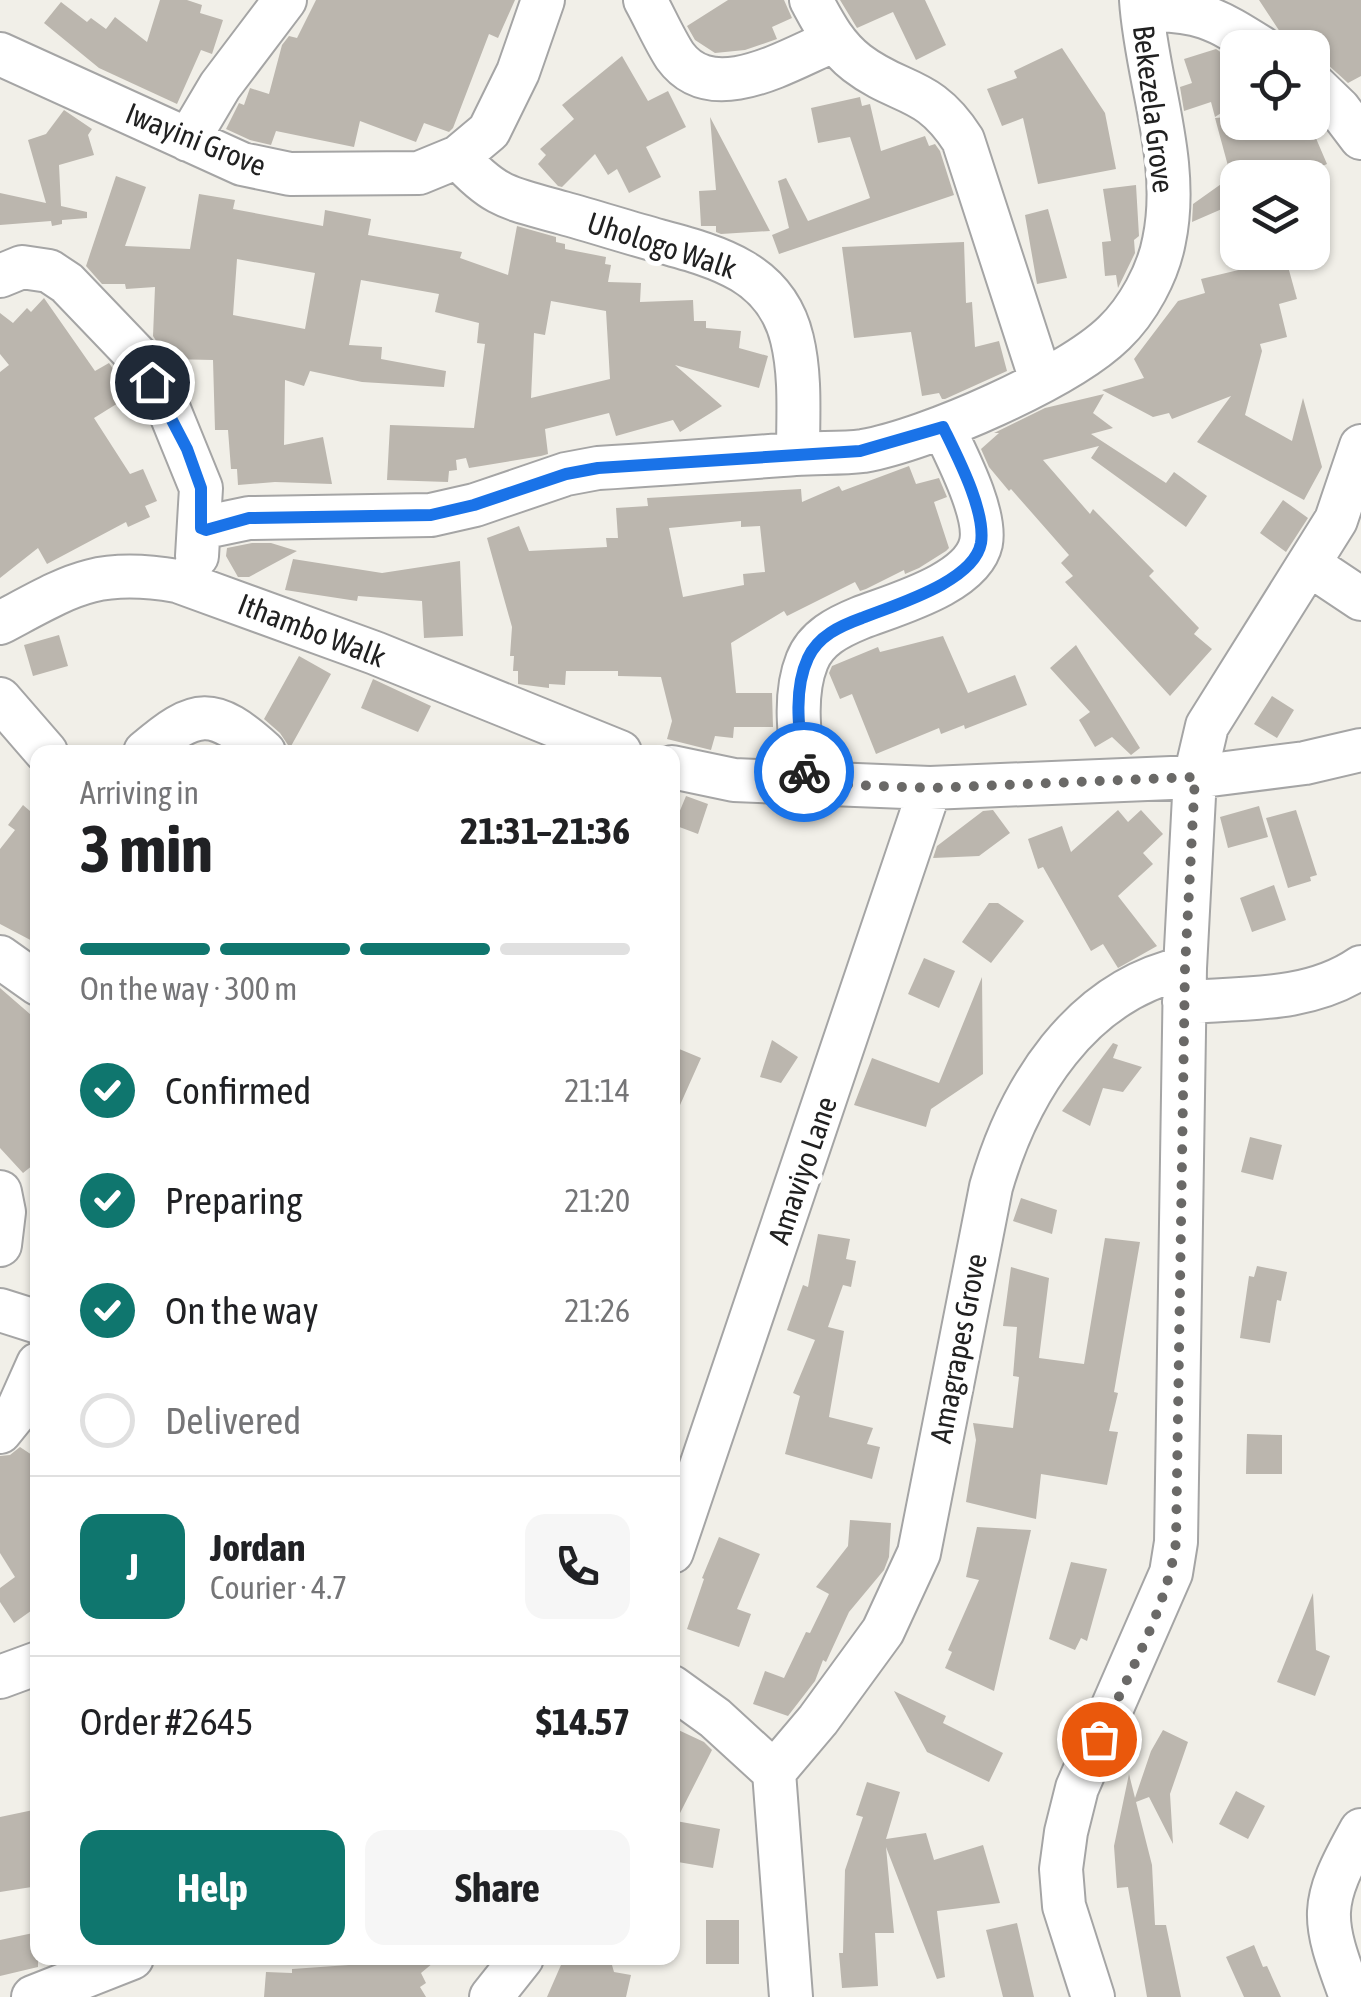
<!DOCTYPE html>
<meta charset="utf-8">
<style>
body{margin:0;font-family:"Asap Condensed",sans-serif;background:#f6f6f6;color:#202124;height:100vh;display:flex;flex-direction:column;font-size:38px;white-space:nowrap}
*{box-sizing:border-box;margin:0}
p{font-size:32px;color:#757577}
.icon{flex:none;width:55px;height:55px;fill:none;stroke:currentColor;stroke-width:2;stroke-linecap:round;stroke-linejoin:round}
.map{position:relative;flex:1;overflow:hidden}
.sheet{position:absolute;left:30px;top:745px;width:650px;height:1220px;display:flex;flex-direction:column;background:#fff;border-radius:20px;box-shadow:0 2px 8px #0004}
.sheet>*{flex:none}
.buttons{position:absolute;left:1220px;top:30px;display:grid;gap:20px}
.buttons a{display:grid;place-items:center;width:110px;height:110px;border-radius:20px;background:#fff;box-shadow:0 2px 8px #0004;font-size:50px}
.pin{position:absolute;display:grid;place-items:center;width:85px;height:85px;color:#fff;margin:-42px;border:5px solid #fff;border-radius:50%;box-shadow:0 2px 10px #0007}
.courier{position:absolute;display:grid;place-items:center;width:100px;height:100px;margin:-50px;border:8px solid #1a73e8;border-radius:50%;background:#fff;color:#222;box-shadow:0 2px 12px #0007}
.overview em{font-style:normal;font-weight:700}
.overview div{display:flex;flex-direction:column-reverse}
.overview{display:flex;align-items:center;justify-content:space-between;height:170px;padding:0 50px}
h1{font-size:65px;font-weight:700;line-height:75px}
.bar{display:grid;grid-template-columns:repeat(4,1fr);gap:15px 10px;align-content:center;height:120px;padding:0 50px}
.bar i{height:12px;border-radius:8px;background:#e0e0e0}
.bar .active{background:#0f766e}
.bar p{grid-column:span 4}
.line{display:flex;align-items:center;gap:25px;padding:0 50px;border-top:2px solid #e0e0e0}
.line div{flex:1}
.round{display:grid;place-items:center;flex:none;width:105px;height:105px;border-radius:20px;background:#f6f6f6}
ol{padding:0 50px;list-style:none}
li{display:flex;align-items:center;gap:30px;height:110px}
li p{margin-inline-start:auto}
li .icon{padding:10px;border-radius:50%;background:#0f766e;color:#fff;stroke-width:4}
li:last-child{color:#757577}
li i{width:55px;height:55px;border:5px solid #e0e0e0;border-radius:50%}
.button{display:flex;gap:20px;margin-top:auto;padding:20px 50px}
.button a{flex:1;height:115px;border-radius:20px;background:#0f766e;color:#fff;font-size:40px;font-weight:700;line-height:115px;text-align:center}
.button a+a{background:#f6f6f6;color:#202124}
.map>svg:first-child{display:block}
.building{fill:#bbb6ae;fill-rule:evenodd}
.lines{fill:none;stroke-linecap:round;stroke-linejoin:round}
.minor-casing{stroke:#a5a5a5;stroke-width:46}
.minor{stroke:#fff;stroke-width:42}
.done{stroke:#6a6967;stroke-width:10;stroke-dasharray:0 18}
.route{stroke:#1a73e8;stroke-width:12}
.labels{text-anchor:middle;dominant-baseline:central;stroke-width:10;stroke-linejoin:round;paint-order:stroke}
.street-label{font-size:30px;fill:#212121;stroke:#fff}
</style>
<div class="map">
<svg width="1361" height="1997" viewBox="0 0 1361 1997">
<rect width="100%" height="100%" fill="#f1efe8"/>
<path class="building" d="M160,0H187L202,5L200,13L223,20L212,54L201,50L177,104L99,68L44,23L61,2L87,22L91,18L106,29L115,17L147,42Z
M316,0H515L498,38L489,34L453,128L449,132L424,123L416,142L360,121L354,147L276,131L271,145L250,140L226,129L239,103L244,105L250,88L269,94L282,45L289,36L297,38Z
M728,0H784L792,18L772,27L777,39L745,50L715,53L695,40L687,26Z
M840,0H925L946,45L916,60L893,12L857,28Z
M1259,0H1361V76L1348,83L1326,63L1312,32L1290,47Z
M1062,48L1105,113L1116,169L1038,184L1023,118L1002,126L987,89L1017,78L1014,71Z
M1216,49L1222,53L1238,102L1215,117L1211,102L1184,111L1180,87L1192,83L1184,59Z
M622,56L648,101L668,91L686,127L646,147L661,177L629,193L617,169L608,175L595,154L562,187L558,186L538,164L546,155L540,149L574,119L562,105Z
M860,97L862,106L870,104L881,151L925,136L929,146L935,144L940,151L954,195L779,254L772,235L789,228L778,181L786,178L808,221L870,198L850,137L818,143L811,108Z
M64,110L92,129L88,135L94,155L59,165L61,206L87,212V218L62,220V224L52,226L51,221L0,225V193L46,203L28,140L46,134Z
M1238,116V122H1309L1327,164L1295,178H1238V202L1192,222L1193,204L1231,177L1215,118Z
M710,117L770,231L721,234L716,232V226H701L699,191L716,190Z
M116,176L146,187L125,246L190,249L199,194L235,200L233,209L323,226L325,210L371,219L368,235L462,252L460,258L508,275L517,226L556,237V242L565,244V249L606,257L605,264L611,265L608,282L641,283L640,302L693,300L694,321H706V328L741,331L739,348L768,356L759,388L675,365L722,406L680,432L673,420L616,436L609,413L545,429L548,454L541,456L469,468L466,458L456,460L457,470L449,471L448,482L387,480L390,425L474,428L485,344L477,343L479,323L435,312L439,294L361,280L349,345L382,347L381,359L446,371L444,387L362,382L310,371L304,386L285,380L284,445L323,437L332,484L275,482L238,485L237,469H231L228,430H215L213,360L168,359L153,336L155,287L126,289L125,284H102L86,266ZM237,259L315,273L305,329L233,315ZM551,301L606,311L610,379L531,398L534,333L545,335Z
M1136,185L1139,236L1134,240L1135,253L1118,288L1116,275L1105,276L1102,242L1111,241L1103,189Z
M1048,209L1067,278L1037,284L1025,215Z
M964,242L966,303L972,302L975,347L999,341L1007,371L945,399H942L939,393L922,396L911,332L854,338L842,247Z
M1284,252L1297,299L1279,304L1287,337L1260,344L1262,351L1245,415L1292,441L1303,398L1322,467L1304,500L1197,442L1231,396L1172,419L1169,413L1153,417L1102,390L1144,378L1134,359L1178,301L1205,293L1201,279L1251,267L1263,263L1261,257Z
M44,298L95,371L109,363L131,395L94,418L130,474L143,469L157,501L145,506L150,517L128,527L126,522L47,564L38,548L0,578V372L9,365L0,354V313L13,323L27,308L31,312Z
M1104,394L1093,413L1113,428L1091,434L1166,483L1174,472L1207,496L1186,527L1091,458L1099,446L1043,460L1090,514L1093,509L1154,571L1149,576L1199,628L1194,634L1212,649L1170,696L1065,582L1073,576L1061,563L1069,555L1011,489L1009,491L989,467L981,449L999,433H994L1045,408Z
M909,466L916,484L939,478L947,497L934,502L949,548L946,551L919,568L905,574L904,570L866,589L860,591L855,582L787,616L784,611L731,643L736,693H772L773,727H734L733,738L715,736L711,750L667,739L672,721L661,677L618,676V671H566L565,685L549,684V688L518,684V671H513L514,656H510L512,627L487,538L519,526L529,551L607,547L606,538H618L616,508L648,506L647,498L801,489L802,502L839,486L842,491ZM741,521V527L760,526L765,572L743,574L744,585L683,597L669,528Z
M1283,500L1308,518L1286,552L1260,533Z
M252,543H271L297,551L249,577H238L226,556L227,548Z
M293,559L382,573L460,561L463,636L424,638L422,601L358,596L357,601L285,590Z
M59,635L68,666L33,676L24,645Z
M943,636L968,693L1015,675L1027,705L965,729L964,725L941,734L939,728L876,754L852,694L840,699L829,673L832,666L878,647L880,652Z
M1076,645L1140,748L1131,755L1112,737L1095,747L1079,720L1090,712L1050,668Z
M299,656L331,674L290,748L280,733L264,719Z
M373,679L431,706L418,732L361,708Z
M1272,696L1294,710L1277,738L1254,724Z
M686,796L708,804L698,834L674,825Z
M38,801V944L0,924V849L15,830L8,825L23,805L30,811Z
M1259,806L1268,837L1228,848L1220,817Z
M993,810L1010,833L979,856L933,858L937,846L983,811Z
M1118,810L1128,822L1141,810L1163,834L1143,853L1153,864L1118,896L1157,946L1118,968L1103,944L1091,951L1043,867L1038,869L1028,839L1062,826L1071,852Z
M1296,810L1317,875L1310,877L1311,881L1288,888L1266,818Z
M1274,885L1286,920L1252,932L1240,898Z
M989,903H998L1024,921L991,963L962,942Z
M924,958L955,971L939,1008L908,994Z
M982,977L983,1074L931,1109L926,1127L854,1105L872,1058L939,1083Z
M0,988L38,1021V1161L23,1173L0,1148Z
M772,1040L798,1057L781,1083L760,1077Z
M1113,1043L1118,1045L1113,1058L1142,1067L1123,1092L1103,1088L1090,1126L1062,1111Z
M672,1046L701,1058L672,1123Z
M1250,1137L1282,1145L1273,1180L1241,1172Z
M1021,1198L1057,1210L1052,1234L1013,1221Z
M818,1234L850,1239L846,1259L856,1261L851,1287L843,1285L828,1327L844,1331L829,1417L873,1428L867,1444L880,1447L872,1479L785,1454L800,1396L793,1393L815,1340L787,1330L803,1285L808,1287Z
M1105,1238L1140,1242L1114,1392L1118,1393L1109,1431L1118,1432L1107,1485L1041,1474L1036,1519L966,1502L976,1440L973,1423L1013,1428L1019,1377L1013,1376L1017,1327L1003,1326L1011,1267L1049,1278L1039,1358L1084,1364Z
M1257,1266L1287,1272L1281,1301L1277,1300L1270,1343L1240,1338L1249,1276L1254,1277Z
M1247,1434L1282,1435V1474H1246Z
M20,1447L38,1459V1612L35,1608L14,1623L0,1602V1588L15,1577L0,1553V1456L10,1455Z
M850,1520L891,1523L889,1557L884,1570L849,1612L826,1662L823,1660L815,1681L788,1716L753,1704L765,1671L784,1678L806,1632L810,1633L829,1594L816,1587L848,1546Z
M977,1527L1031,1530L994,1691L945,1668L952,1652L948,1650L979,1580L966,1577Z
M719,1537L760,1554L737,1609L751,1614L739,1647L687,1629L704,1579L702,1578Z
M1071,1562L1107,1569L1087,1641L1081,1638L1075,1650L1049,1639Z
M1313,1593L1316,1650L1330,1656L1315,1696L1277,1682Z
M894,1691L946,1716L943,1723L1003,1753L989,1782L927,1752Z
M672,1727L704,1742L712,1750L676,1821L720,1829L713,1868L672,1861Z
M1163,1730L1188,1742L1170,1794L1173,1844L1149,1797L1136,1802L1152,1865L1155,1925H1166L1181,1997H1147L1128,1887L1117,1888L1114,1846L1129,1774L1135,1798L1151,1751Z
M867,1782L900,1792L886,1839L926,1833L934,1860L983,1845L1000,1903L937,1911L945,1977L937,1979L886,1847L894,1933H875L878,1986L842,1988L839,1953H843L845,1870L863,1817L856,1815Z
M1236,1791L1265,1806L1248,1839L1219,1824Z
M38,1809V1886L0,1892V1817Z
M706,1920H739V1964H706Z
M1017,1923L1034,1997H1003L986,1930Z
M38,1932V1967L0,1976V1940Z
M1254,1945L1263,1967L1267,1966L1281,1997H1244L1226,1957Z
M374,1958H439L421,1973L426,1983L420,1987L426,1997H264L266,1972L292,1973V1969L363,1964Z
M564,1958H610L614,1972L631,1975L626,1997H547Z"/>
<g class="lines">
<defs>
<path id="minor" d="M645,0C655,18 664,39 675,56C713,108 789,59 833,41
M811,0C824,24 835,46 857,63C900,96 928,85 963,140L1041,380
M1142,11C1198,8 1216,19 1262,48
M0,54L242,164L290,174L419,173L458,157L489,131L518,72L543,0
M1312,83L1339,109L1361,138
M188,140L220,86L285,0
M458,157C497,200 511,198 563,213C595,222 627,232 659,241C718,257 776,272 792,339C801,376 798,416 798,453
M0,276L22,267L49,271L67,283L137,356L168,407L201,488L197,556
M201,528L249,518L431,515L475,505L566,474L598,468C664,464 729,459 795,454C817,452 840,454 863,451C927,440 1068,378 1114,333C1138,310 1158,273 1164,241C1181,161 1146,79 1141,0
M1310,565L1361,599
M0,623C70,586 95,567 177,581L375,653L620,752
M0,699L46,752
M145,752C196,708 213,706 264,752
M672,767L734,780L930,788L1195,777L1305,763L1361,750
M805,783C801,745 792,698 807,661C816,638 838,627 860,618C893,605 972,584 981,543C987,513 956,455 943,427
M0,957L38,984
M1184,1002C1244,998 1310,1002 1361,967
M0,1192L4,1212L0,1245
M0,1310L38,1322
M0,1432L17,1411L38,1364
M672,1552L930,788
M0,1677L38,1663
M672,1687L715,1718L774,1772L791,1997
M774,1772L818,1720L883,1631L919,1553L991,1187C1019,1090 1080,991 1185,968
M33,1997L132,1958
M491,1997L522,1958
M1093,1997L1064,1906L1061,1869L1066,1832L1077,1788L1171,1573L1176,1542L1185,968L1195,777L1207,726L1336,520L1361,446
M1351,1997C1321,1917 1319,1905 1361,1830"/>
</defs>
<use href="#minor" class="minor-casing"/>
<use href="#minor" class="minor"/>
</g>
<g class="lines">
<path class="done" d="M804,772L805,783L930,788L1195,777L1185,968L1176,1542C1166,1612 1127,1676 1099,1739"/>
<path class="route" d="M152,382L187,449L201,488V528L206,530L249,518L431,515L474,505L566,474L598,468L860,451L943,427C957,456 986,511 981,543C974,582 894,605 862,618C840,626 818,636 808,658C792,692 800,736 804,772"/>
</g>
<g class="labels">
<g class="street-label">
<text transform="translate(1154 109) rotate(83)">Bekezela Grove</text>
<text transform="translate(196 139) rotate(22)">Iwayini Grove</text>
<text transform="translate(662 245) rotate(18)">Uhologo Walk</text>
<text transform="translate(312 630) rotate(21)">Ithambo Walk</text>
<text transform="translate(802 1170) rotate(-71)">Amaviyo Lane</text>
<text transform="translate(958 1348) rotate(-79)">Amagrapes Grove</text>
</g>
</g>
</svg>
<div class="buttons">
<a><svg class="icon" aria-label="locate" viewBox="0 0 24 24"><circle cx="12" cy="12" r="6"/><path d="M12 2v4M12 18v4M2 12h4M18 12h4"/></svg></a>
<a><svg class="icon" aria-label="layers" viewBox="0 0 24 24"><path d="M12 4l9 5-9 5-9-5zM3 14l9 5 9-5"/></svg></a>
</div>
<div class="pin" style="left:1099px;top:1739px;background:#ea580c"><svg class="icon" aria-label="bag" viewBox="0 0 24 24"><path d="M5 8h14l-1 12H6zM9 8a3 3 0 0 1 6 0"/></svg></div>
<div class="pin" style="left:152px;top:382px;background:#1f2937"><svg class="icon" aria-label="home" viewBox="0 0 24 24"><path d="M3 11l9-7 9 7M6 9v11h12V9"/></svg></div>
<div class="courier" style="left:804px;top:772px"><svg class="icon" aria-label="bike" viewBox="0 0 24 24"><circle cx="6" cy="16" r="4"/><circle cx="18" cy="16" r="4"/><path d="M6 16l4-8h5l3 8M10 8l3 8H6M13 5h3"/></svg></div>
<section class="sheet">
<div class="overview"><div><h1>3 min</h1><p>Arriving in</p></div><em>21:31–21:36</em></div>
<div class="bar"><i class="active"></i><i class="active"></i><i class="active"></i><i></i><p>On the way · 300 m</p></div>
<ol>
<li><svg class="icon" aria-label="check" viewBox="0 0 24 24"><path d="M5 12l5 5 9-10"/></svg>Confirmed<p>21:14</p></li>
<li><svg class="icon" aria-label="check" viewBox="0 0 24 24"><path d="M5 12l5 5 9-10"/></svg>Preparing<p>21:20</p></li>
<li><svg class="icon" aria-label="check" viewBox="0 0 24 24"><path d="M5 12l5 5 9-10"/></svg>On the way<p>21:26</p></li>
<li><i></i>Delivered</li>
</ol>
<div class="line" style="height:180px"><b class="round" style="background:#0f766e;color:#fff">J</b><div><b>Jordan</b><p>Courier · 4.7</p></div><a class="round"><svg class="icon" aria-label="phone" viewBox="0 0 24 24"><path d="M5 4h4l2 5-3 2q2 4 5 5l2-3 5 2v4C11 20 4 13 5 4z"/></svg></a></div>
<div class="line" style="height:130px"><div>Order #2645</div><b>$14.57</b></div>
<div class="button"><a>Help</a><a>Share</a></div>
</section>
</div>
